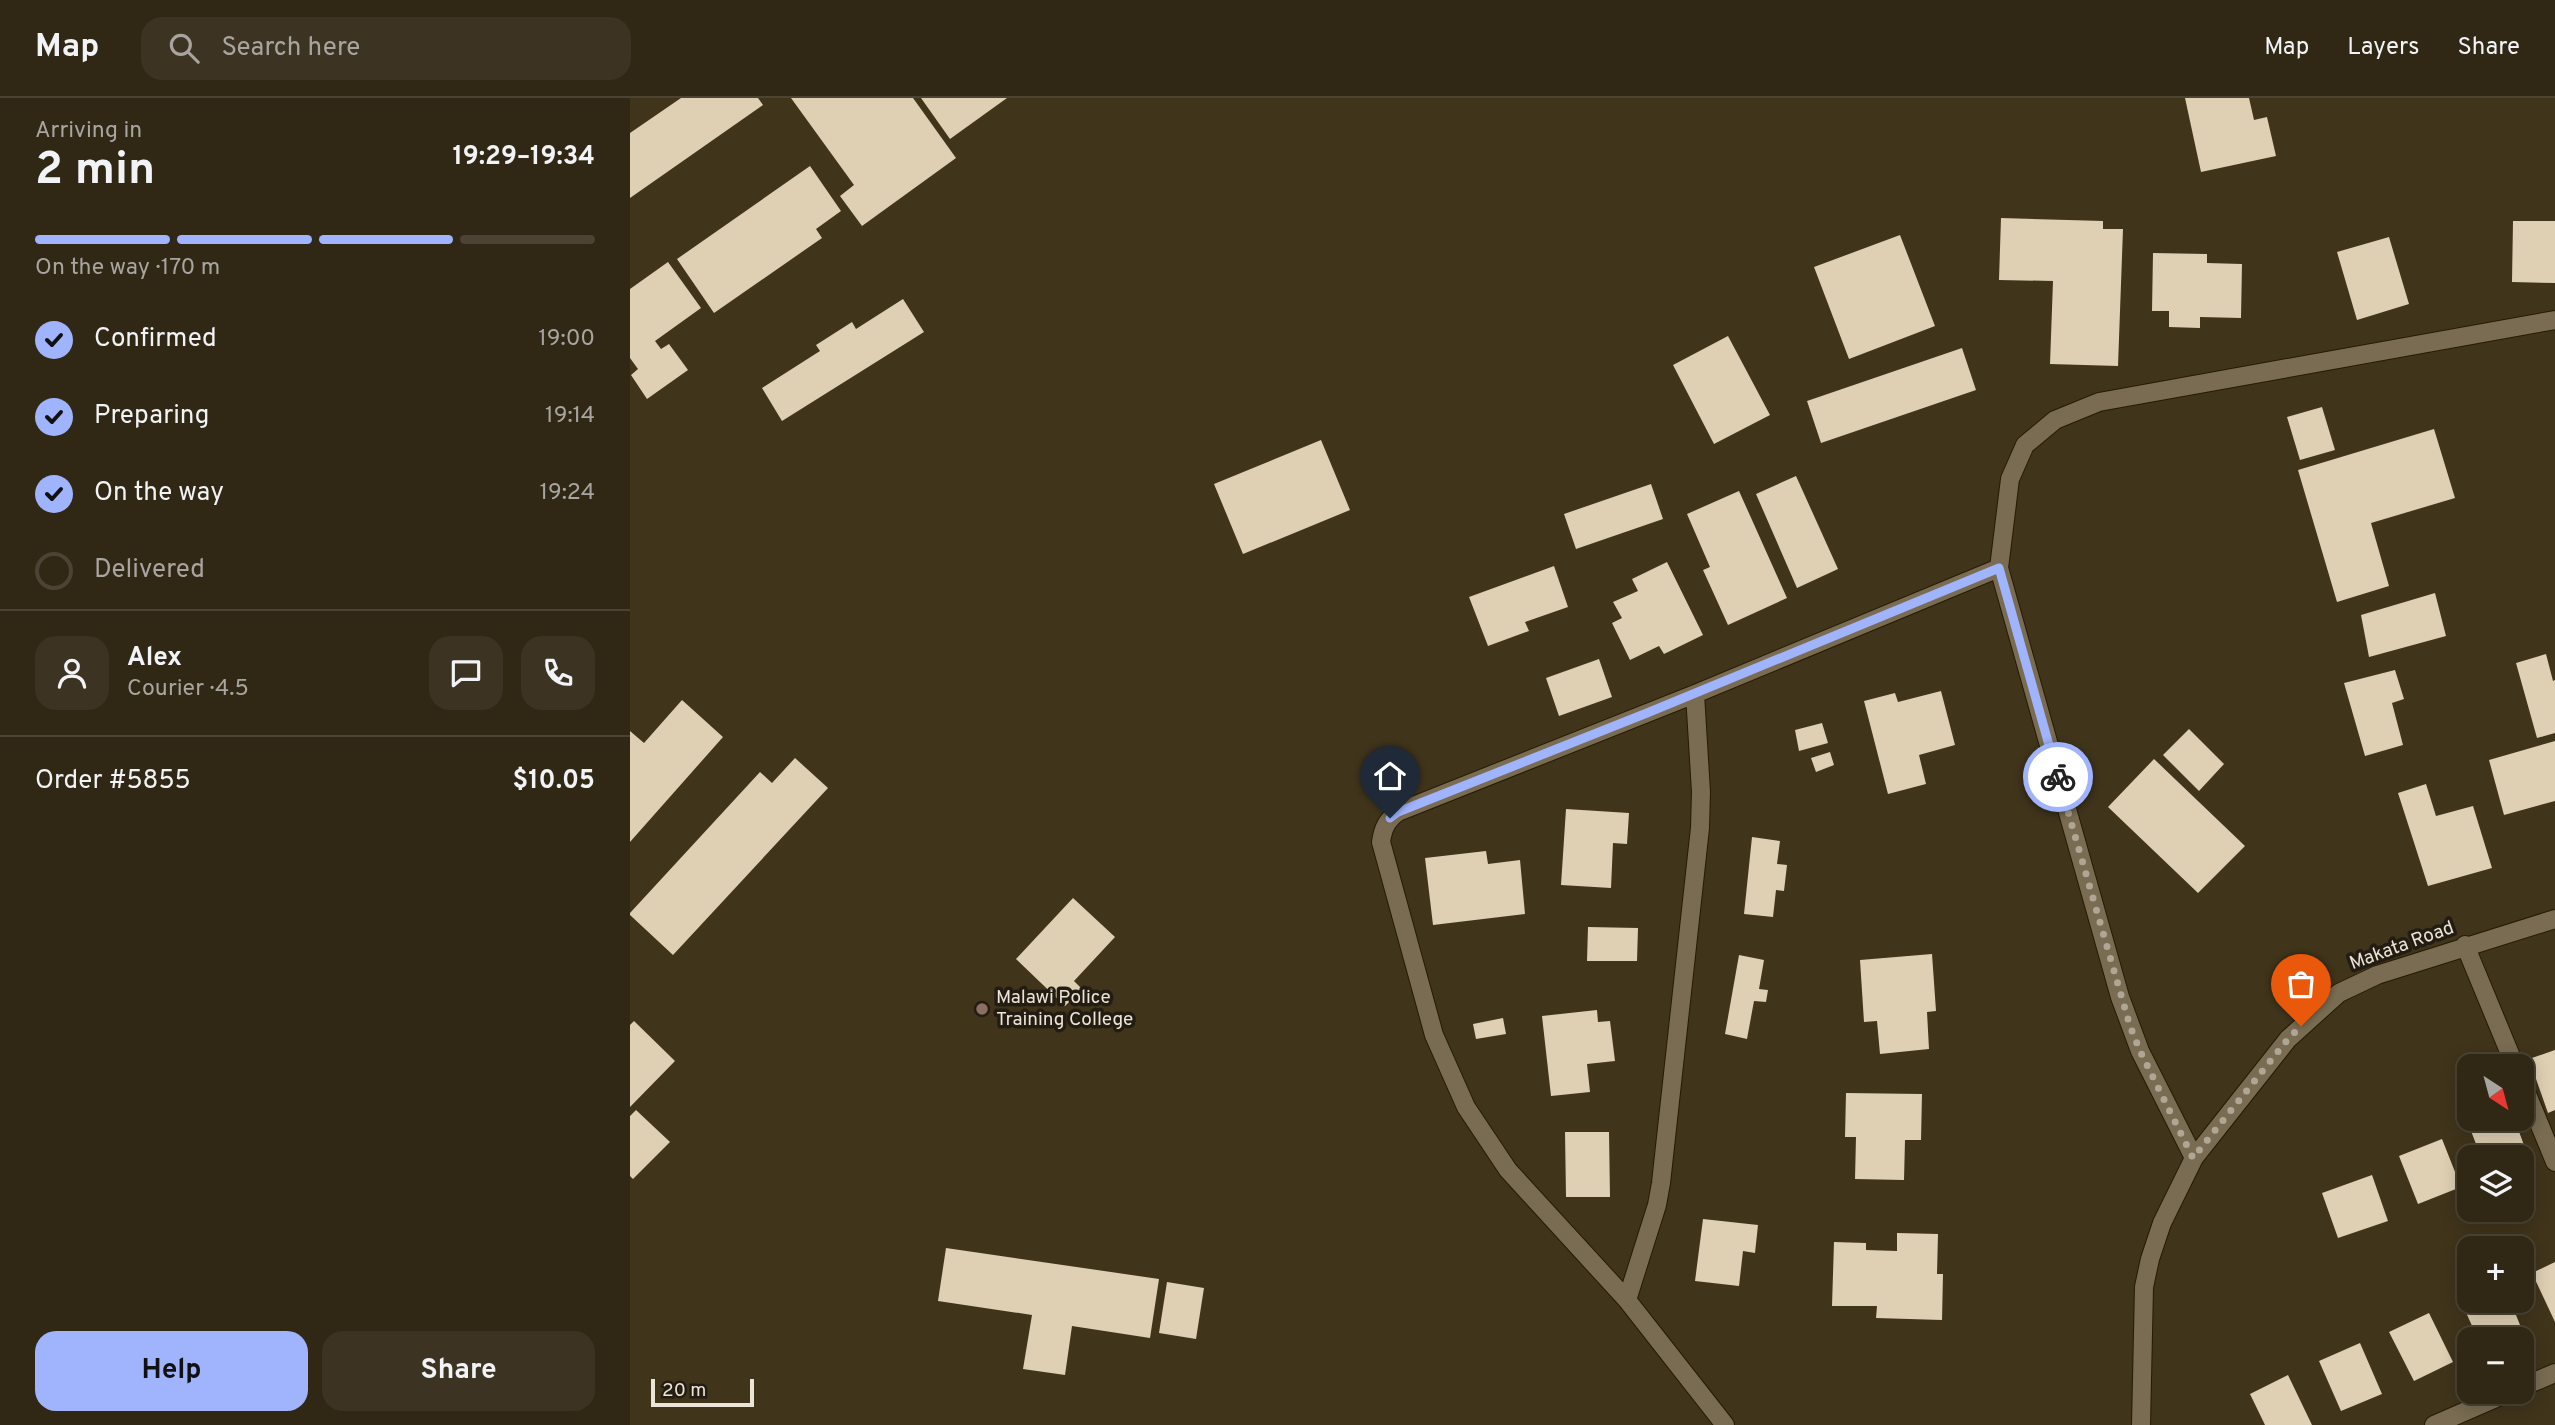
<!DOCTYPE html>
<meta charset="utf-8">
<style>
body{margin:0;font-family:Overpass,sans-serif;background:#3c3322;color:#f1f3f6;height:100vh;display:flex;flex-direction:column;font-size:26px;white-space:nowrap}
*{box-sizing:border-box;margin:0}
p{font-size:23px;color:#a8a5a0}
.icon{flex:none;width:38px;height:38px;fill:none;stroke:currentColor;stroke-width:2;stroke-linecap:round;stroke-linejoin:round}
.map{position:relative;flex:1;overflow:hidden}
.details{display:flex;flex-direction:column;background:#302714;width:630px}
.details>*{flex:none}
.needle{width:46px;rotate:144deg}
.tools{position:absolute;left:1827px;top:956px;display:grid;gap:14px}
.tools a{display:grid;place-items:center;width:77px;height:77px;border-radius:14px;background:#302714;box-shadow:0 4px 18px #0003,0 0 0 2px #4b4434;font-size:35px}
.scale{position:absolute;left:21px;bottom:18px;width:103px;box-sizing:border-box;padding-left:7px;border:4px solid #ece4d6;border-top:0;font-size:19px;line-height:24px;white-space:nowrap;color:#ece4d6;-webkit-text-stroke:5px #221c12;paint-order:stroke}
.pin{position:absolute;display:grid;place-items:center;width:60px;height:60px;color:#fff;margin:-72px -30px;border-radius:50% 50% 50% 0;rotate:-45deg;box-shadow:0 0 7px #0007}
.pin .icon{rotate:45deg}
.courier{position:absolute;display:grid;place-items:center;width:70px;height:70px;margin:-35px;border:5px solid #a0b3fd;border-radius:50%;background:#fff;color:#222;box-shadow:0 2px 9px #0007}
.headline em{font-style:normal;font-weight:700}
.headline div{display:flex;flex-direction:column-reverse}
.headline{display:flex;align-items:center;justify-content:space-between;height:119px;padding:0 35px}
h1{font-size:46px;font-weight:700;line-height:52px}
.bar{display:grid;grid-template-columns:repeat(4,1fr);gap:10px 7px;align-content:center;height:84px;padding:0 35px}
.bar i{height:9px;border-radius:5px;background:#4b4434}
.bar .selected{background:#a0b3fd}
.bar p{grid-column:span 4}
.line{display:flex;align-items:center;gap:18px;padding:0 35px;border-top:2px solid #4b4434}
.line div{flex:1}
.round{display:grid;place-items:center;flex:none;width:74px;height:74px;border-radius:21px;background:#3c3322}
ol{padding:0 35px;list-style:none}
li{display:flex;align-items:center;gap:21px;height:77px}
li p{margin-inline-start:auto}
li .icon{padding:7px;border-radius:50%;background:#a0b3fd;color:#111;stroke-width:4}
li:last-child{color:#a8a5a0}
li i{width:38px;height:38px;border:4px solid #4b4434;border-radius:50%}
.cta{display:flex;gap:14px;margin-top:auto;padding:14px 35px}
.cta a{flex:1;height:80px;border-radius:21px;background:#a0b3fd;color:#111;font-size:28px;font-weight:700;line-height:80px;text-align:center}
.cta a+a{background:#3c3322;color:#f1f3f6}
header{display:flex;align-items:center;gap:42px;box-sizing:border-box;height:98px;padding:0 35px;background:#302714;border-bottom:2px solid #4b4434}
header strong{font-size:33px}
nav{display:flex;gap:38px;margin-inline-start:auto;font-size:24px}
.search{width:490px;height:63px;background:#3c3322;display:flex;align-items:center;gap:18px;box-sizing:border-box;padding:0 24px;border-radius:21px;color:#a8a5a0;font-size:26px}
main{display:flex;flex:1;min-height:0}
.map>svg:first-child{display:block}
.building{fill:#dfd0b3}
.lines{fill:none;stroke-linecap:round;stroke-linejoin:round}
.street-casing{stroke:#261b03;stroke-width:20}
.street{stroke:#796c52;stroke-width:18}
.done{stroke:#b0a695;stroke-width:7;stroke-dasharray:0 12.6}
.route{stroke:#a0b3fd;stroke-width:9}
.education-dot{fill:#8d6e63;stroke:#221c12;stroke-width:2.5}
.labels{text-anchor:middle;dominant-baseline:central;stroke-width:7;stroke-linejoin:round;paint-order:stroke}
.street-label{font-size:19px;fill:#ece4d6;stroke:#221c12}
.poi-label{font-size:19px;fill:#ece4d6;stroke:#221c12;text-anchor:start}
</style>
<header>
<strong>Map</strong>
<div class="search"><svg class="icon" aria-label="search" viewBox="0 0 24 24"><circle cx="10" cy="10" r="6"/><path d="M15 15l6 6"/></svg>Search here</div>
<nav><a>Map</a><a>Layers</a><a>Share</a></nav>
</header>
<main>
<section class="details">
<div class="headline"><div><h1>2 min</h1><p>Arriving in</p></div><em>19:29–19:34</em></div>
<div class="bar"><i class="selected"></i><i class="selected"></i><i class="selected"></i><i></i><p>On the way · 170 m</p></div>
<ol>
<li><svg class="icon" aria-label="check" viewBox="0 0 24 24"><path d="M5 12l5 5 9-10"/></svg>Confirmed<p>19:00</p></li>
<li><svg class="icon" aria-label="check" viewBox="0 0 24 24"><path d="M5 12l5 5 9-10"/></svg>Preparing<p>19:14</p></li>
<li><svg class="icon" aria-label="check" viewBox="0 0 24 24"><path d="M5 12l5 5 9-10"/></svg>On the way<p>19:24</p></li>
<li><i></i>Delivered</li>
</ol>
<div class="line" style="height:126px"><a class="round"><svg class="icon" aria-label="person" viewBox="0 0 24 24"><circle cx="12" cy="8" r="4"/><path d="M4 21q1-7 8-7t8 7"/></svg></a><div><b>Alex</b><p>Courier · 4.5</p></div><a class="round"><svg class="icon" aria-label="chat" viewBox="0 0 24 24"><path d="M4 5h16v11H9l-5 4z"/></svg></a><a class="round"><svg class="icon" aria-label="phone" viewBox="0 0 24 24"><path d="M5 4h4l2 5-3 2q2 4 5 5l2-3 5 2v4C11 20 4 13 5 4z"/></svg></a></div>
<div class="line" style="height:91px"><div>Order #5855</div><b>$10.05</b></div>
<div class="cta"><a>Help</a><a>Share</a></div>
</section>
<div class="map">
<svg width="1925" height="1327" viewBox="0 0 1925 1327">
<rect width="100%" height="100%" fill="#40341b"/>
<path class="building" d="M51,0H128L133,7L0,100V35Z
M161,0H283L326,60L232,128L210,98L224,87Z
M291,0H377L320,41Z
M1555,0H1619L1624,22L1637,19L1646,58L1571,74Z
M180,68L211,113L186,131L192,140L84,215L47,161Z
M1371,120L1473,123V131H1493L1488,268L1420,266L1423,183L1369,182Z
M1883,123H1925V185L1882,184Z
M1270,137L1305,228L1219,261L1184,169Z
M1759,139L1779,206L1727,222L1707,154Z
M1523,155L1577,156V165L1612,166L1611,220L1570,219V230L1539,229V213H1522Z
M38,164L71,210L25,243L31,251L39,246L58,272L17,301L1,277L8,271L0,260V191Z
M273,201L294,234L152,323L132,290L190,253L186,247L222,224L226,231Z
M1098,238L1140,317L1084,346L1043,267Z
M1332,250L1346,292L1191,345L1177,303Z
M1692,309L1705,352L1670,362L1657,319Z
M1804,331L1825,400L1741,425L1759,488L1707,504L1668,372Z
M691,342L720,412L613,456L584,386Z
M1166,378L1208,471L1167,490L1126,396Z
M1021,386L1033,421L946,451L934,416Z
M1109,393L1157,500L1098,527L1073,472L1080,469L1057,416Z
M1037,464L1073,537L1034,556L1029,548L1000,562L982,525L992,520L983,504L1008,493L1002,481Z
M924,468L938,509L895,524L899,533L858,548L839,499Z
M1805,495L1816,538L1739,559L1731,517Z
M1916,556L1923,583L1925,582V635L1907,640L1886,565Z
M969,561L982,599L929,618L916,580Z
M1765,572L1774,601L1762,605L1773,647L1735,658L1714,585Z
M1311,593L1325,647L1289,657L1296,686L1258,696L1234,603L1265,595L1268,604Z
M52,602L93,639L0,744V633L14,645Z
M1192,625L1198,645L1169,653L1165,632Z
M1559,631L1594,666L1569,693L1533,657Z
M1925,643V703L1874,717L1859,662Z
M1200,654L1204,667L1186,674L1181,660Z
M165,660L198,690L43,857L0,817V815L130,674L142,685Z
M1524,661L1615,748L1568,795L1478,709Z
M1796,686L1806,718L1843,708L1862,770L1798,788L1768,695Z
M936,711L999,715L997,746L983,745L981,790L931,787Z
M1122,739L1150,743L1147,766L1157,767L1154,793L1146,792L1143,819L1114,816Z
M856,753L858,766L890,762L895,816L803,827L795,760Z
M443,800L485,839L444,883L452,891L435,908L386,861Z
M958,829L1008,830L1007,863H957Z
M1302,856L1306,913L1297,914L1299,951L1250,956L1247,923L1234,924L1230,862Z
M1109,857L1134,862L1129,891L1138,892L1136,904L1124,903L1117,941L1095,936Z
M967,912L968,924L980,923L985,963L957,966L960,994L921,998L912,918Z
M873,920L876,936L846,941L843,926Z
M4,923L45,963L0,1009V927Z
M1925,952V1012L1918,1015L1899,961Z
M1216,995L1292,996L1291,1042H1275L1274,1082L1225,1081L1226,1039H1215Z
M1839,1010V1020H1884L1898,1058L1892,1060L1851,1059L1833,1012Z
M6,1012L40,1044L3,1081L0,1078V1018Z
M935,1034H979L980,1099H936Z
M1812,1041L1831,1089L1788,1106L1769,1058Z
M1742,1077L1758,1123L1708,1140L1692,1095Z
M1073,1121L1128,1127L1125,1155L1113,1153L1109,1188L1065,1183Z
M1267,1135L1308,1136L1307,1176H1313L1312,1222L1246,1220L1247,1208H1202L1204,1144L1236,1145V1152L1267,1153Z
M316,1150L529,1181L520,1240L442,1228L435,1277L393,1271L402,1217L308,1203Z
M1925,1164V1224L1902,1175Z
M537,1184L574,1190L566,1241L529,1235Z
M1839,1195V1202H1880L1892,1232L1872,1241H1848L1829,1199Z
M1799,1215L1823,1264L1784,1283L1759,1234Z
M1730,1245L1752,1296L1711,1313L1689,1263Z
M1658,1277L1682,1327H1635L1620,1296Z"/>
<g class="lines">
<defs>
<path id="street" d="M1835,847L1885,968
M1892,984L1925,1064
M1564,1060L1510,953L1490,899L1369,470L1380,381L1395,347L1425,322L1469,304L1925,222
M997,1202L1027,1107L1031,1085L1070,730L1071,694L1065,596
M1892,1289L1925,1275
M1095,1327L997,1202L878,1072L836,1009L804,937L751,744C753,730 757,722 768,714L1065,596L1369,470
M1511,1327L1514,1189L1520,1161L1532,1125L1564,1060L1658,941L1709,895L1747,877L1925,821
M1804,1327L1882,1293"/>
</defs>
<use href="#street" class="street-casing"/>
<use href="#street" class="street"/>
</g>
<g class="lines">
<path class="done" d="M1428,679L1500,928L1510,953L1563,1060L1658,941L1671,928"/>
<path class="route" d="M760,720L768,714L1017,615L1369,470L1428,679"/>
</g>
<circle class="education-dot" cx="352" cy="911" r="7"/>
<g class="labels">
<g class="street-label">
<text transform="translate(1772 848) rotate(-20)">Makata Road</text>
</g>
<g class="poi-label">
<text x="366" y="900">Malawi Police<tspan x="366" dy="22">Training College</tspan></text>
</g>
</g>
</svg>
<div class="tools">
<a><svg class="needle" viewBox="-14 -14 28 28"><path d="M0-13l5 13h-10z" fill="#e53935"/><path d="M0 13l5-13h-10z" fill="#a8a5a0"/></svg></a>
<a><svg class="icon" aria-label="layers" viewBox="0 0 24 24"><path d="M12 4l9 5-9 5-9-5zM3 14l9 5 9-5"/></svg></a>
<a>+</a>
<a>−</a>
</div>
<div class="scale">20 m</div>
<div class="pin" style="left:1671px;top:928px;background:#ea580c"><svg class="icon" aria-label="bag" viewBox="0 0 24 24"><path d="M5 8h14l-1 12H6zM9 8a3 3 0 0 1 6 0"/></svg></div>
<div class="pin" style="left:760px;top:720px;background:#1f2937"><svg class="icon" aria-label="home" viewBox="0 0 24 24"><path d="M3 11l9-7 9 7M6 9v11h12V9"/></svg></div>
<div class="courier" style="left:1428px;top:679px"><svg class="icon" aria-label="bike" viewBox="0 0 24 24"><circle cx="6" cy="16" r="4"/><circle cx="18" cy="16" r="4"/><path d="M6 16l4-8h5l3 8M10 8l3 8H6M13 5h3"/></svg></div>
</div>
</main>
